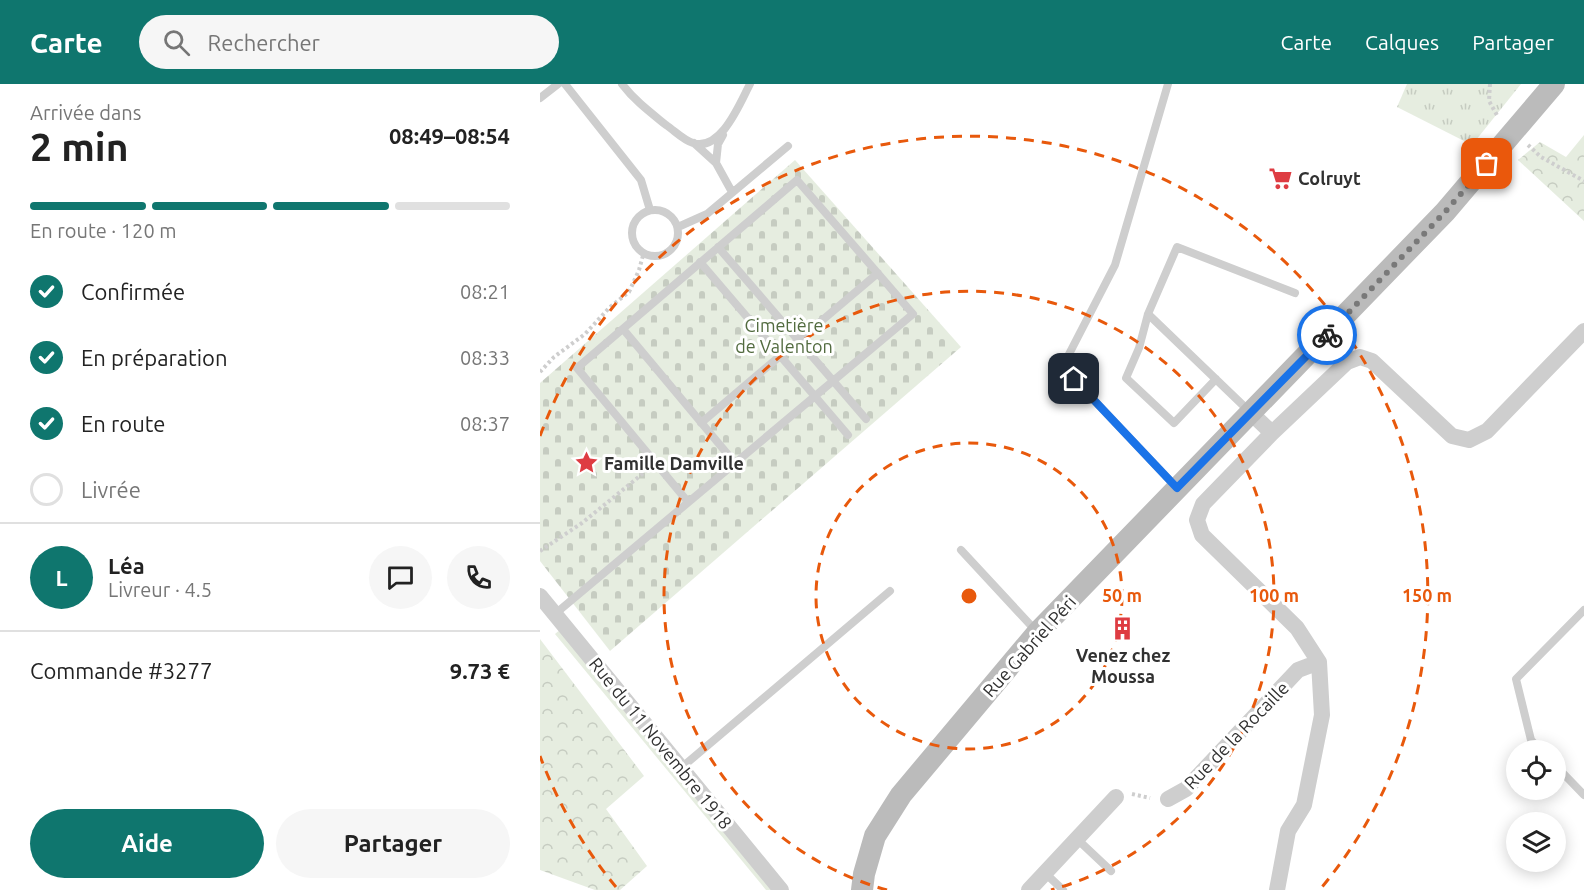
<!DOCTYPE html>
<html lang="fr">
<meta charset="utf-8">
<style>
body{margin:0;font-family:Ubuntu,sans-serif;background:#f6f6f6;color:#222;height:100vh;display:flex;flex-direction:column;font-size:22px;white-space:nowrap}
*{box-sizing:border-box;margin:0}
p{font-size:20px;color:#767676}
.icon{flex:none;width:33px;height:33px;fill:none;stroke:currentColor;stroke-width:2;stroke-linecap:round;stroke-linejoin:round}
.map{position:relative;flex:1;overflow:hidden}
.details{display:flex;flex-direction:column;background:#fff;width:540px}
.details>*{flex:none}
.fabs{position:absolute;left:966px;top:656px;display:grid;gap:12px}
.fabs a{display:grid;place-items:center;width:60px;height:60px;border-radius:50%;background:#fff;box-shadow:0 3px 15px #0003;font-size:30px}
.pin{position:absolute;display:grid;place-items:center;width:51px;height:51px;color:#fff;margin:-26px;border-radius:12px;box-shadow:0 3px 9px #0006}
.courier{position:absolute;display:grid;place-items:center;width:60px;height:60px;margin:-30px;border:4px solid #1a73e8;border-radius:50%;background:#fff;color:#222;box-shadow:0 2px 8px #0007}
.head em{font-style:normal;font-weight:700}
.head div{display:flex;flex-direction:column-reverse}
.head{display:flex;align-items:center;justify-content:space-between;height:102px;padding:0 30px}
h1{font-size:39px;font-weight:700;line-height:45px}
.bar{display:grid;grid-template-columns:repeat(4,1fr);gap:9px 6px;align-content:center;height:72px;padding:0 30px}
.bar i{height:8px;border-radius:4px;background:#e0e0e0}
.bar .active{background:#0f766e}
.bar p{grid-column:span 4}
.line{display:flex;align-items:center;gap:15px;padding:0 30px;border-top:2px solid #e0e0e0}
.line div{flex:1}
.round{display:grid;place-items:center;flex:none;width:63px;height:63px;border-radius:32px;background:#f6f6f6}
ol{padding:0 30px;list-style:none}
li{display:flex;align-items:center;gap:18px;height:66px}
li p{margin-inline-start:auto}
li .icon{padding:6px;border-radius:50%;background:#0f766e;color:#fff;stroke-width:4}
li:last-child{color:#767676}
li i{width:33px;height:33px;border:3px solid #e0e0e0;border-radius:50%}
.action{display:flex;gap:12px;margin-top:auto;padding:12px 30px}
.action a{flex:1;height:69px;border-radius:36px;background:#0f766e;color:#fff;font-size:24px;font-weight:700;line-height:69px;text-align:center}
.action a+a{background:#f6f6f6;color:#222}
header{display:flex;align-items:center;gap:36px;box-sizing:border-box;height:84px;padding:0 30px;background:#0f766e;color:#fff}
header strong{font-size:28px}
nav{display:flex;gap:33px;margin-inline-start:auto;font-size:21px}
.search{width:420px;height:54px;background:#f6f6f6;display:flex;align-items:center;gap:15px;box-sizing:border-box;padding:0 21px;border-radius:33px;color:#767676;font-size:22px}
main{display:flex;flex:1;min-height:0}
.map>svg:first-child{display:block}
.grass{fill:#e6ede0}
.forest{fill:url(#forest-crowns)}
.cemetery{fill:url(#cemetery-stones)}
.park{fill:url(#park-tufts)}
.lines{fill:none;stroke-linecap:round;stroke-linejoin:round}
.path{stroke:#cecece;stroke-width:4;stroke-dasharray:3 3;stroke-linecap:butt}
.lane{stroke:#cecece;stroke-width:8}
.street{stroke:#cecece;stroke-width:16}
.secondary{stroke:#bbb;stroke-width:22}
.done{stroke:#797979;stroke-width:6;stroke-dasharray:0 10.8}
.route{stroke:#1a73e8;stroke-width:8}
.ring{fill:none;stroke:#e8590c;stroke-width:3;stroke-dasharray:10 8}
.labels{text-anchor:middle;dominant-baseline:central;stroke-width:6;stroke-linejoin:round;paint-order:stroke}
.poi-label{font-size:18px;font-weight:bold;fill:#313131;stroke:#fff;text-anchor:start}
.park-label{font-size:18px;fill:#526b3f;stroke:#fff}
.street-label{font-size:18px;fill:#313131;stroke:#fff}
.centre{fill:#e8590c;stroke:#fff;stroke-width:3}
.ring-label{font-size:18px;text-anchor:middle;font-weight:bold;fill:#e8590c;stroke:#fff;stroke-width:6;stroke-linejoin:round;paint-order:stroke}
</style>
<header>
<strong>Carte</strong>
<div class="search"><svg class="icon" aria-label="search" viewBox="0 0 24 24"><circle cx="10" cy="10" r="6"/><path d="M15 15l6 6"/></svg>Rechercher</div>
<nav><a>Carte</a><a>Calques</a><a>Partager</a></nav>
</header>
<main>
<section class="details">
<div class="head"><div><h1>2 min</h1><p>Arrivée dans</p></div><em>08:49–08:54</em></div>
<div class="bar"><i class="active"></i><i class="active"></i><i class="active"></i><i></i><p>En route · 120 m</p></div>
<ol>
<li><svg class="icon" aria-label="check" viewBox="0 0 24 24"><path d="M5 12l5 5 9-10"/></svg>Confirmée<p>08:21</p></li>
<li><svg class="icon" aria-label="check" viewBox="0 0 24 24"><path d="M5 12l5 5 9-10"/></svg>En préparation<p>08:33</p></li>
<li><svg class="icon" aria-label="check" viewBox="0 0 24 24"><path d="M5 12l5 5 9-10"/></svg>En route<p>08:37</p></li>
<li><i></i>Livrée</li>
</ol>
<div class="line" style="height:108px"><b class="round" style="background:#0f766e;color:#fff">L</b><div><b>Léa</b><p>Livreur · 4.5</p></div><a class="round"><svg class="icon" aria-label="chat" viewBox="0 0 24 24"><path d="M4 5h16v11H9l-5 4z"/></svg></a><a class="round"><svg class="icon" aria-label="phone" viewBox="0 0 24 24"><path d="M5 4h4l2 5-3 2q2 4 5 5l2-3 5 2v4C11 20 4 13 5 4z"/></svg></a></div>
<div class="line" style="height:78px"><div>Commande #3277</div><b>9.73 €</b></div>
<div class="action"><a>Aide</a><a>Partager</a></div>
</section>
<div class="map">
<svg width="1044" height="806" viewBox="0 0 1044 806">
<defs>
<pattern id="forest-crowns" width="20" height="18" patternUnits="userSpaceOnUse" patternTransform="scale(1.5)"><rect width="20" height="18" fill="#e6ede0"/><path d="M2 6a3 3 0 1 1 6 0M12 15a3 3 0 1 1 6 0" fill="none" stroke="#c6ccc1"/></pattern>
<pattern id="cemetery-stones" width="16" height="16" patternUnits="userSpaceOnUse" patternTransform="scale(1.5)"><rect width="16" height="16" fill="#e6ede0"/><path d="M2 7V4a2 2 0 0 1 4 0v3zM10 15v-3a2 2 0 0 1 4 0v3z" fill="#c6ccc1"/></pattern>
<pattern id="park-tufts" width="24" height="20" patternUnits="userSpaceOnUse" patternTransform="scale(1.5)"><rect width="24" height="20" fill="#e6ede0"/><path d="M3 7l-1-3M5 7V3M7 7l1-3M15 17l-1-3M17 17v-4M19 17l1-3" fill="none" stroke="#c6ccc1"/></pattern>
</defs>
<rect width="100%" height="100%" fill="#fff"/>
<path class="grass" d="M21,545L235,806H226L15,550Z"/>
<path class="forest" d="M1044,51V137L978,76L1000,58L1026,73Z
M0,555L104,692L66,725L107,782L80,806H55L0,786Z"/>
<path class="cemetery" d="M255,76L421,263L70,567L0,477V299Z"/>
<path class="park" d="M867,0H981L932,61L857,23Z"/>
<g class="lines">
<path class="path" d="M950,0L949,17L958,33
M988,61L1001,73L1044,97
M0,288L14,273L45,250L70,223L89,208L99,186L104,168
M0,467L42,439L106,387
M592,710L610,714"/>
<path class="lane" d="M25,0L101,96L110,126
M82,0C95,17 110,28 126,41C135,47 143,56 153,59C181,68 200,19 210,0
M628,0L575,181L527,274L534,295L637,404
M0,14L18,0
M154,59L176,79L192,108
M176,79L178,60L183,51
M92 149a23 23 0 1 1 46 0a23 23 0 1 1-46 0Z
M138,143L167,130L248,62
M178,163L326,335
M160,178L308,351
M608,230L710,328
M83,245L195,379
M676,295L634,339L586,294L599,264L608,230L637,163L755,209
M161,339L338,189
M421,466L497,548
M15,530L373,230L257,96L37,284L148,418
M1000,666L991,656L976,595L1044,526
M1016,682L1044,711
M141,684L350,507
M537,755L571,787
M505,789L523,806"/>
<path class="street" d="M710,328L732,349
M0,512L241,806
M628,715L646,705L758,586L779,578
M489,806L576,713
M737,806L748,747L764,721L782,631L779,578L757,544L662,451L657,436L663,420L732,349L807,278L820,273L832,277L912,352L929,356L947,347L1044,247"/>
<path class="secondary" d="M322,806L324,790L335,752L361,711L497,549L905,128L1014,0"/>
</g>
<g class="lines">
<path class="done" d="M787,251L905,128L947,80"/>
<path class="route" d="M534,295L637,404L787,251"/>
</g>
<g class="ring">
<circle cx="429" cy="512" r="153"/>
<path d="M347 806A305 305 0 1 1 511 806"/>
<path d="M76 803A458 458 0 0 1 0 672M0 352A458 458 0 1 1 782 803"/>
</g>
<defs>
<symbol id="supermarket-bare" viewBox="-9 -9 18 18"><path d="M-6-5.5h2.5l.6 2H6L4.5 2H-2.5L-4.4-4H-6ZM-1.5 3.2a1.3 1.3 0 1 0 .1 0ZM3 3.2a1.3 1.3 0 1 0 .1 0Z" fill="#de3c42" stroke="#fff" stroke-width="2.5" paint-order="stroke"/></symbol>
<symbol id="sight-bare" viewBox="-9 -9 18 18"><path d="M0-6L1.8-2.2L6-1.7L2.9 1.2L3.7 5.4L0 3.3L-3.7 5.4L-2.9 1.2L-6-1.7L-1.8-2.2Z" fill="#de3c42" stroke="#fff" stroke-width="2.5" paint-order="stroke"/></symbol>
<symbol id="building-bare" viewBox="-9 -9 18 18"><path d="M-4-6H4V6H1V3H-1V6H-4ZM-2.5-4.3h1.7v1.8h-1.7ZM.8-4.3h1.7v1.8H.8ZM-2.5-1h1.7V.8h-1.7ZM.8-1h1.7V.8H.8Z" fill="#de3c42" stroke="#fff" stroke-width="2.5" paint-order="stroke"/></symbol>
</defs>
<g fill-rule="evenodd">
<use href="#supermarket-bare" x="724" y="78" width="33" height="33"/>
<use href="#sight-bare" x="30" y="362" width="33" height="33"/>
<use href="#building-bare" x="566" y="528" width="33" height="33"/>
</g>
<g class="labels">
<g class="poi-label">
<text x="758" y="94">Colruyt</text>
<text x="64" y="379">Famille Damville</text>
<text x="583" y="571" text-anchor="middle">Venez chez<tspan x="583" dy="21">Moussa</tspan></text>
</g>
<g class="park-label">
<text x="244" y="241">Cimetière<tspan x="244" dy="21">de Valenton</tspan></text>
</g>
<g class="street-label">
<text transform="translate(489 562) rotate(-48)">Rue Gabriel Péri</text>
<text transform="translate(696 651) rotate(-46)">Rue de la Rocaille</text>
<text transform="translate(121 659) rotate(51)">Rue du 11 Novembre 1918</text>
</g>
</g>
<circle cx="429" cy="512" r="9" class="centre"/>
<g class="ring-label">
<text x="582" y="518">50 m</text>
<text x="734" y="518">100 m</text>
<text x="887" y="518">150 m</text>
</g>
</svg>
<div class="fabs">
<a><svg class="icon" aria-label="locate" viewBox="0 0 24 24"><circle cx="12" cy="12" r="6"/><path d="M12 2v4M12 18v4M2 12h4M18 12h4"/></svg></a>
<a><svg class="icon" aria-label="layers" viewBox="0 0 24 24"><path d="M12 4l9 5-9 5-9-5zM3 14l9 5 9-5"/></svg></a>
</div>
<div class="pin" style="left:947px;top:80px;background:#ea580c"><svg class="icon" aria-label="bag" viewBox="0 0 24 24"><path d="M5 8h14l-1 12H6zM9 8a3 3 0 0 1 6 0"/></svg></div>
<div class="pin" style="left:534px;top:295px;background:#1f2937"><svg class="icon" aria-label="home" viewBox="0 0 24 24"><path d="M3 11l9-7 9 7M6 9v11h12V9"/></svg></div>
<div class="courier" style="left:787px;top:251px"><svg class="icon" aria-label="bike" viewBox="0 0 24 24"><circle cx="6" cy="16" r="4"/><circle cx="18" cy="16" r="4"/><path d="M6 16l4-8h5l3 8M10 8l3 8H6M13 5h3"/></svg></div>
</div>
</main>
